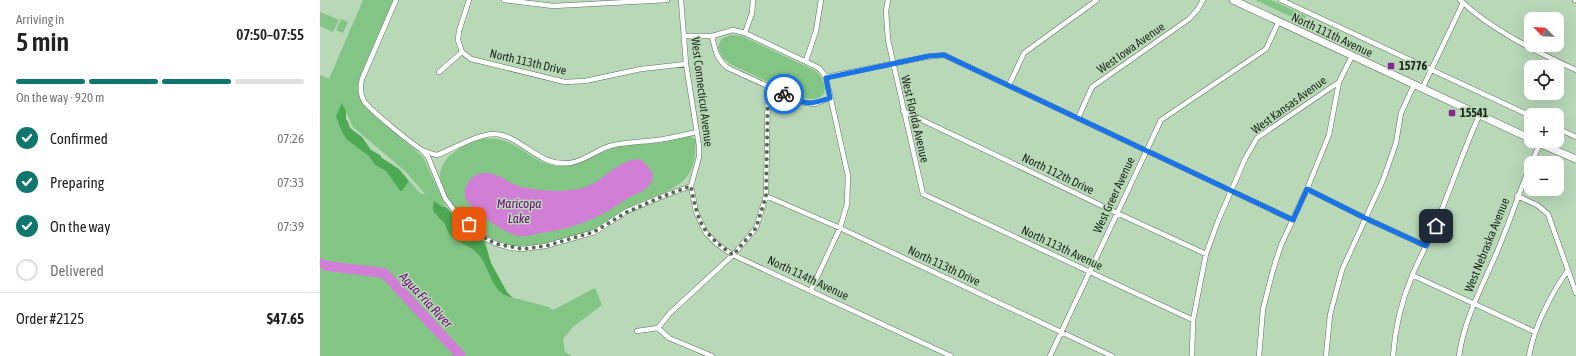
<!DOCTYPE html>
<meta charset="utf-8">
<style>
body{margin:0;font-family:"Asap Condensed",sans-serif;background:#f6f6f6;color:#222;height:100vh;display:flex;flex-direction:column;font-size:15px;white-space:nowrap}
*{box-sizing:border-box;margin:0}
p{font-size:13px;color:#767676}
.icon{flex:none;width:22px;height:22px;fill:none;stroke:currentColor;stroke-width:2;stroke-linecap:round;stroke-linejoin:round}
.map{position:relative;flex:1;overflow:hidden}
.drawer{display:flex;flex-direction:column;background:#fff;width:320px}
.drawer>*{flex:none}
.needle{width:26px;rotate:295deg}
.fabs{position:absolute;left:1204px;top:12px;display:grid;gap:8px}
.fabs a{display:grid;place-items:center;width:40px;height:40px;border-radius:8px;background:#fff;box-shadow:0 4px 16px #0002;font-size:20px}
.pin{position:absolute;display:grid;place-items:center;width:34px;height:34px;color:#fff;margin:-17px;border-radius:8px;box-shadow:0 2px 6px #0006}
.courier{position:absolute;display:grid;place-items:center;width:40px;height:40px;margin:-20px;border:3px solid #1a73e8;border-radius:50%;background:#fff;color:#222;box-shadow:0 1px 5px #0007}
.summary em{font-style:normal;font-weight:600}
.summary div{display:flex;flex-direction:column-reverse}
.summary{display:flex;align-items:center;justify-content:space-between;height:68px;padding:0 16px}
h1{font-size:26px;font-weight:600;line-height:30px}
.bar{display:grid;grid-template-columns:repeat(4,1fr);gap:6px 4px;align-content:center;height:48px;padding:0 16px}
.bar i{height:5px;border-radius:3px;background:#e0e0e0}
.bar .active{background:#0f766e}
.bar p{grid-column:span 4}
.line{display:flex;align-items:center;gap:10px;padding:0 16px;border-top:1px solid #e0e0e0}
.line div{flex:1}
ol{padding:0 16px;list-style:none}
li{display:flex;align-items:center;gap:12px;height:44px}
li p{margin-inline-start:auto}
li .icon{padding:4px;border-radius:50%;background:#0f766e;color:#fff;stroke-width:4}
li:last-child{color:#767676}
li i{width:22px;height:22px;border:2px solid #e0e0e0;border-radius:50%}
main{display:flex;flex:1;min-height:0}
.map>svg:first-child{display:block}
.green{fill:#83c584;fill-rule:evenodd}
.forest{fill:#4da953}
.water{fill:#d17fd6}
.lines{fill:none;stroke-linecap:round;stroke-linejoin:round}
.river{stroke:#d17fd6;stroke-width:10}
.street-casing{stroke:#587458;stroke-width:5.5}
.secondary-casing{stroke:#587458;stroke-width:8}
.street{stroke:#fff;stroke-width:4.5}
.secondary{stroke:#fff;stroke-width:7}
.done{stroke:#566955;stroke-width:4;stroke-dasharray:0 7.2}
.route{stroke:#1a73e8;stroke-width:5}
.poi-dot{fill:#87268f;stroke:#b9d8b8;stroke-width:1.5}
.labels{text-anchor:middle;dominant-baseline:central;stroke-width:3;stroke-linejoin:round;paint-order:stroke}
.street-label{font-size:12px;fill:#202d20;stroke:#b9d8b8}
.poi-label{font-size:12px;font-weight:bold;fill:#202d20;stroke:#b9d8b8;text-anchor:start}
.water-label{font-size:13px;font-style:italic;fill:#74097c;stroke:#b9d8b8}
</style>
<main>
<section class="drawer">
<div class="summary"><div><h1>5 min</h1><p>Arriving in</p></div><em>07:50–07:55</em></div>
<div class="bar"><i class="active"></i><i class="active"></i><i class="active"></i><i></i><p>On the way · 920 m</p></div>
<ol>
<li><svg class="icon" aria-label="check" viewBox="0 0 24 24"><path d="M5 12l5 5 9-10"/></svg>Confirmed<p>07:26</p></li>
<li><svg class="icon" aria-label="check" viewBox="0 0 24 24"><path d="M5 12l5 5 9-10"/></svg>Preparing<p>07:33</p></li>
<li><svg class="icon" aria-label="check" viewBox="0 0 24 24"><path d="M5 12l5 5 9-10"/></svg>On the way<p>07:39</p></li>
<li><i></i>Delivered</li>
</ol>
<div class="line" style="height:52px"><div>Order #2125</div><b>$47.65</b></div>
</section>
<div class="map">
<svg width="1256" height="356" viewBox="0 0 1256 356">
<rect width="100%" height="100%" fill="#b9d8b8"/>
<path class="green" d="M43,0H73L39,79C37,91 39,99 47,109L102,156L105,161L126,207H123L115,215L124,223L130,235L156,251L166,265L171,279L186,296L229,307L233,310L275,288L282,305L253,327L243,339L245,352L252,356H0V269L20,273L15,266L0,260V75L9,79ZM22,103L33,127L85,171L105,194H101L89,181L82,191H80L66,171L55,165L49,156L27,140Z
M935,0H951L986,16L983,22Z
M0,12L19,20L13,32L0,26Z
M21,19L28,22L23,33L16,30Z
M411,35L422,36L496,71C512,88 506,103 482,98L410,64L402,57L398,47L401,39Z
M370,136L375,139C379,185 352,189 318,203C304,209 294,219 281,226C262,235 221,246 200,246C192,246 183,245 176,241C158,233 118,197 120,175C122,156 140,147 156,141C194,129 206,164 239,166C260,167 277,152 297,147C310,144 324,145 337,143C348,142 359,139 370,136Z"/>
<path class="forest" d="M22,103L26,111V119L28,122L30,128L42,137L51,150L60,155L62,158L79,169L89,181L82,191H80L66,171L55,165L49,156L27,140L22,132L16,116Z
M114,201L123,207H126L139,221L165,242L171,263L187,292L193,298C169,293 171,266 156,252C149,245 137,243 130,235C127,231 126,225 123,222C115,214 111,212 114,201Z"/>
<path class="water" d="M317,159L323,161L333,173C333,191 317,192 305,200C279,219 253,228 222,233C214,234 206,237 198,236C185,234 150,209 145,197C144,192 145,187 148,183C151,178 154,175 159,174C174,169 187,183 201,187C219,191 241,192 259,189C282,184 293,163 317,159Z"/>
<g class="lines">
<path class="river" d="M0,263L7,266L64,273L141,356"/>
<defs>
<path id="street" d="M76,0L42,79C40,87 40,94 44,101C51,111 91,143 102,150C107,152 112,154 117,155C133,149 158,134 174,134C202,135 217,167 250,163C265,161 276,150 290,146C305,142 322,142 338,140C351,138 364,135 377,132
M184,0L233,6L347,0
M361,0L366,64L379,146V157L371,186L376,212L386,233L397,244L413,255L631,356
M568,0L566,11L568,40L603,194L873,320
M961,0L1211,116
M1140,0C1171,30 1217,52 1256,70
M1255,0H1256
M425,33L432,13L433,0
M364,36H392L413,30L425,33L499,68L506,77L528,176L527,204L520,228L491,290
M392,36C395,50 397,60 408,68L485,103L495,104L510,98
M142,52L151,59L245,82L265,81L321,69L366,64
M486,61L496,31L501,0
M119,72L142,52L138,40L139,31L149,0
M506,77L606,57L624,55L973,220
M689,85L704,53L777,0
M1102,89L1143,3
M583,111L797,213L886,254
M758,118L772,87L869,19L878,9L883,0
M1237,128L1256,137
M103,151L108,157L125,198L139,217L168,240L177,244L191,248L202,249L225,246L275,232L307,211L341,197L371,186
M987,189L1045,218L1106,246
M446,196L520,228L792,356
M1197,196L1217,205L1228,214L1256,293
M1092,275L1215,332
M338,328L350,313L413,255L436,228L446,196L448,87
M317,331L338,328L349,338L392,356
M730,356L841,120L946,49L959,21
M872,356L873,320L886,254L898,221L925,159L937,138L1019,82L1032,56
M939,356L943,309L953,270L961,245L987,189L1009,135L1019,82
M1006,356L1010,315L1022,270L1063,180L1076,143L1081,113L1094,85
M1073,356C1075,328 1081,302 1092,276C1099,258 1109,242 1116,224C1131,188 1143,151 1159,116
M1139,356C1145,313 1168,277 1183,237C1196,205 1205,174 1220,144
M1209,356C1214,327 1231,294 1248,270"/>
<path id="secondary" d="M913,0L1211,139
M1214,141L1256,159"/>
</defs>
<use href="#street" class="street-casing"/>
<use href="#secondary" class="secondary-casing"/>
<use href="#street" class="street"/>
<use href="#secondary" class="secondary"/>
</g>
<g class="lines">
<path class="done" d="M149,224L168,240L177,244L202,249L225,246L274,232L307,212L341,197L371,186C378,224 382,233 413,255L436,228L446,196L448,87L464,94"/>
<path class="route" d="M464,94C486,104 487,106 510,98L506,78L609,56L624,55L973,220L987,189L1045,218L1106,246L1116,226"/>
</g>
<g class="poi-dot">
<rect x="1067" y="62" width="8" height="8" rx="2"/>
<rect x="1128" y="109" width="8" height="8" rx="2"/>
</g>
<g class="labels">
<g class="street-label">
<text transform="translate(1012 35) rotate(25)">North 111th Avenue</text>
<text transform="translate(811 48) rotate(-35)">West Iowa Avenue</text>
<text transform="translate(208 62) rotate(13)">North 113th Drive</text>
<text transform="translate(382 92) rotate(83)">West Connecticut Avenue</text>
<text transform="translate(969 105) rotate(-36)">West Kansas Avenue</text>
<text transform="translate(595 119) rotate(77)">West Florida Avenue</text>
<text transform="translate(738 174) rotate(26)">North 112th Drive</text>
<text transform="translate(794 195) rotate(-65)">West Greer Avenue</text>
<text transform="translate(1167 245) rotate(-68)">West Nebraska Avenue</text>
<text transform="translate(742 248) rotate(25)">North 113th Avenue</text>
<text transform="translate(624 266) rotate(25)">North 113th Drive</text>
<text transform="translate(488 278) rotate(25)">North 114th Avenue</text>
</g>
<g class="poi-label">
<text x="1079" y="66">15776</text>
<text x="1140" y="113">15541</text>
</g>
<g class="water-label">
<text x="199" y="203">Maricopa<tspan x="199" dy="15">Lake</tspan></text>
<text transform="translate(106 300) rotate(47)">Agua Fria River</text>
</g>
</g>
</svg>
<div class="fabs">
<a><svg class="needle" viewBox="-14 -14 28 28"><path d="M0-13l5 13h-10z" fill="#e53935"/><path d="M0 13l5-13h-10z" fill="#767676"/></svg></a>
<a><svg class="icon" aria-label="locate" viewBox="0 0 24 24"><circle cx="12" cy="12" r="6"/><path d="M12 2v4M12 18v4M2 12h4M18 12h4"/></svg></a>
<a>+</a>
<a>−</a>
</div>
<div class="pin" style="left:149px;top:224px;background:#ea580c"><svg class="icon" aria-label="bag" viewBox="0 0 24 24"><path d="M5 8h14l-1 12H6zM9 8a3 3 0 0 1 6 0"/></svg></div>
<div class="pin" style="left:1116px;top:226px;background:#1f2937"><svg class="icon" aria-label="home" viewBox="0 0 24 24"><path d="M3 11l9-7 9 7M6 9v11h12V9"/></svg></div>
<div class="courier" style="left:464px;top:94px"><svg class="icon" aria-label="bike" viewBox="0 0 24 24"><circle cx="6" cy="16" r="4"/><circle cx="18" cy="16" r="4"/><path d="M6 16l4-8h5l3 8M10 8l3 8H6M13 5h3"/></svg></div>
</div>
</main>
